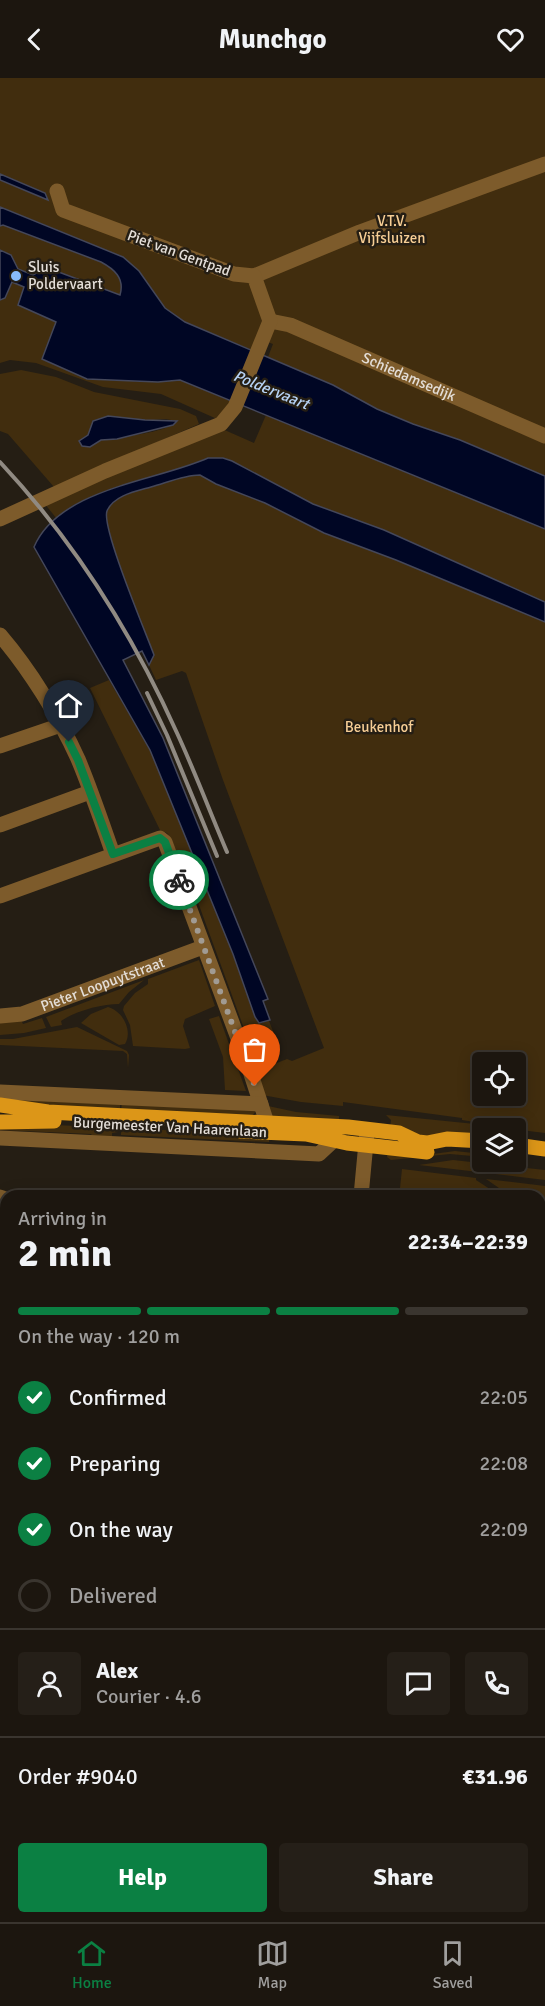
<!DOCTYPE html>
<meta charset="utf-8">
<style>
body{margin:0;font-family:Signika,sans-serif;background:#251f18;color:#f1f3f6;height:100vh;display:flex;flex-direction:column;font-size:22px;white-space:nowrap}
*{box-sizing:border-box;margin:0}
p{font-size:20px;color:#a09f9e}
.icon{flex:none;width:33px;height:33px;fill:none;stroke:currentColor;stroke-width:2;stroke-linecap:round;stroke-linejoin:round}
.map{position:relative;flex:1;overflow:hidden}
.panel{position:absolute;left:0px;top:1112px;width:546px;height:734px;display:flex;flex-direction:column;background:#1c160f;border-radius:18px 18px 0 0;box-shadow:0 3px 15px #0003,0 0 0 2px #3a352f}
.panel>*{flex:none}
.controls{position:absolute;left:472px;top:974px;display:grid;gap:12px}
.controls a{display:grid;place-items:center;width:54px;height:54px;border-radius:6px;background:#1c160f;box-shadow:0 3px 15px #0003,0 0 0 2px #3a352f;font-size:30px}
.pin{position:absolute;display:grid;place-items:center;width:51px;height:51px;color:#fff;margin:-62px -26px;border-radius:50% 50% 50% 0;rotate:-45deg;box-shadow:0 0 6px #0007}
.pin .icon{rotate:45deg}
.courier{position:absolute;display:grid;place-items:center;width:60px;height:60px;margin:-30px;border:4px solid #0b8043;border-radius:50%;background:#fff;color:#222;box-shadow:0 2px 8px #0007}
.headline em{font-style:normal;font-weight:800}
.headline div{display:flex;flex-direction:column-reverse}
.headline{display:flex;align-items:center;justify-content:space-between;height:102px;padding:0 18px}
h1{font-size:39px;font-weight:800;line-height:45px}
.bar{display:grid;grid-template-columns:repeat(4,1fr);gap:9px 6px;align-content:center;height:72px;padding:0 18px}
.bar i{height:8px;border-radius:4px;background:#3a352f}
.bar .on{background:#0b8043}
.bar p{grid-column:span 4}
.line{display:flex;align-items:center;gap:15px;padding:0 18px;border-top:2px solid #3a352f}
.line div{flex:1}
.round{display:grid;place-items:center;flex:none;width:63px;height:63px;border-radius:6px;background:#251f18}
ol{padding:0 18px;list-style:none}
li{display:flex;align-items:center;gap:18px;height:66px}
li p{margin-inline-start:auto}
li .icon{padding:6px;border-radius:50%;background:#0b8043;color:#fff;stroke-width:4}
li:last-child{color:#a09f9e}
li i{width:33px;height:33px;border:3px solid #3a352f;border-radius:50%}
.button{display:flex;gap:12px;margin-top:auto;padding:12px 18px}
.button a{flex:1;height:69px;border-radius:6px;background:#0b8043;color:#fff;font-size:24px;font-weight:800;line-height:69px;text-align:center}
.button a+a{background:#251f18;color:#f1f3f6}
header{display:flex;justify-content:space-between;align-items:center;height:78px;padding:0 18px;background:#1c160f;font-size:27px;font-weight:800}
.tabs{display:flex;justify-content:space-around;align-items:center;height:84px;border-top:2px solid #3a352f;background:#1c160f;font-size:16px;color:#a09f9e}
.tabs a{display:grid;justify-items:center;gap:3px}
.tabs .on{color:#0b8043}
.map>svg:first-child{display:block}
.green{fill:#412d0e;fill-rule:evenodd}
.water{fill:#000624;stroke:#44475a;stroke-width:1.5}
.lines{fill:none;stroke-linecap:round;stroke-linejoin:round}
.minor{stroke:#7d5b2b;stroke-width:15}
.major{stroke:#dc9618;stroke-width:15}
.rail{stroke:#908a82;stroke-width:4}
.done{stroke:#a19b93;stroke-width:6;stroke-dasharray:0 10.8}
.route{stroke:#0b8043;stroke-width:8}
.poi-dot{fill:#87bbfc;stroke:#251e14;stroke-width:2}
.labels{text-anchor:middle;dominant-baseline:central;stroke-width:5;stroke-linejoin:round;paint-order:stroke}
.park-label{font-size:15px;fill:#f7ce95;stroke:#251e14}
.street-label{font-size:15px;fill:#e4ded8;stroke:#251e14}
.poi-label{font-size:15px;fill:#e4ded8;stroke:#251e14;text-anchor:start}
.water-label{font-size:16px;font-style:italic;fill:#b6d2f5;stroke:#251e14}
</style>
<header><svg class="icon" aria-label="back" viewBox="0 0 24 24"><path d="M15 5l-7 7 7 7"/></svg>Munchgo<svg class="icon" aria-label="heart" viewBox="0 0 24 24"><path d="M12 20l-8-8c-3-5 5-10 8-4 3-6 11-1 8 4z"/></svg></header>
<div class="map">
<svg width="545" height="1844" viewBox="0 0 545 1844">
<rect width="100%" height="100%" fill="#251e14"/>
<path class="green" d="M0,0H545V398L460,362L413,346L377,331L333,307L268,279L273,266L259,261L254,273L185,244L165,230L139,193L46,147L0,129V102L47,121L45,115L0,96Z
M3,147L101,184C114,192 125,200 121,217L38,193L33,198L18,191L11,177L0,172V148Z
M12,204L24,209L18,227L57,243L43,281L87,301L158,304L180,302L233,324L217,341L161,316L103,309L36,285L10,282L0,285V222L5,220Z
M21,292L56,299L94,314L180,331L196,338L199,346L54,409L8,356L0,353V296ZM166,341L176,343C166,356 119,358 102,362C98,363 94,367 90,369L79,363C101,349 140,342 166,341Z
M266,337L545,451V524L384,452L313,426L232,383L208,380L73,427L57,441L44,425L220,350L254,365Z
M201,395L545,537V1055L489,1048L475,1044L462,1042V1040L343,1024V1028L301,1024L262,1017L257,994L259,992L287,981L292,983L324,970L223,702L186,595L182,593L156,602L149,587L99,425L137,411ZM483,984H516V1017H483Z
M109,602L150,672L233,876L255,939L260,945L269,943L278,966L248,977L244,967L249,964L180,775L175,776L168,756L165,754H161L90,610Z
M199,882L215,928L185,941L183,948L190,970L185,971L133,968L130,947L123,932L124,928L135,915L148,906V901Z
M144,902L129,914L119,926C102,926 75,933 61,943L62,947L51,949L46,939Z
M108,929C123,933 133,953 125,966L119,967L81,945L91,936Z
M219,938L246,1013L225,1012L223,979L209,941Z
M42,940L46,950L24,955L0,957V943L21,942L23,946Z
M77,949L127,973L129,977L128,990L127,976L123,973L0,967V961H13Z
M0,1018L120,1023V1034L39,1030Z
M122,1023L256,1033L252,1038L121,1034Z
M268,1028L296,1034L339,1038V1043L273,1040Z
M386,1037L475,1046L485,1050H483V1060L432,1061L390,1050L391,1042Z
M0,1046H34L119,1050L118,1054L112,1055V1061L94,1060L91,1056L0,1052Z
M121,1050L269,1057V1064L121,1057Z
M388,1072L433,1076L455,1073L483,1076V1079L450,1076L391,1082L387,1079Z
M453,1082L545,1092V1102L419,1087Z
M402,1091L476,1100V1102L499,1117H397L400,1110Z
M486,1101L545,1108V1146L540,1140V1118L509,1117Z
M543,1175L545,1187V1260L540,1258V1178Z
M540,1266L545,1268V1370L540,1372Z
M545,1376V1603L540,1585V1378Z"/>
<path class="water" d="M0,96L45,115L48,122L0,102Z
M0,129L123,179L139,193L165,230L185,244L333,307L377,331L413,346L460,362L545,398V451L180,302L158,304L87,301L42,281L56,244L18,227L24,209L12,204L5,220L0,222V172L11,177L18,191L33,197L44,191L56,193L120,217C125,200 114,191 101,184L3,147L0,148Z
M108,338L145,342L177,343L173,347L117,361L101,362L90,369L82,368L79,363L88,357L93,343Z
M208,380H223L232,383L313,426L384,452L545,524V544L396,482L324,455L265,425L216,406L200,397C184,397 166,405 151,409C137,413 114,417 107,433C101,449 146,555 154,577L149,587L142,573L123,582L163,660L268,921L263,923L270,942L259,945L255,939L233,876L150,672L34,469C59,410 157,403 208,380Z"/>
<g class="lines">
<g class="minor">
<path d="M254,198L360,154L545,86"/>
<path id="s1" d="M270,243L290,247L545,358"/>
<path d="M0,441L105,393L221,346L235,329L270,243L254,198L234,196L63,132L57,113"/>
<path d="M0,557C30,592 59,639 78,681C91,712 102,745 113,776"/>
<path d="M0,668L61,647"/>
<path d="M0,747L90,714"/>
<path d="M0,818L160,760L165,764L249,990L270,1054"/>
<path id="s2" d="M0,938L22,936L203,869"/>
<path d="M0,1014L261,1026"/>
<path d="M0,1060L319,1076L333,1063"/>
<path d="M361,1118L367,1054"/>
<path d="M0,1119L6,1121"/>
<path d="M0,1234H6"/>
<path d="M0,1342H6"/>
<path d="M0,1445H6"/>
<path d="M0,1539L6,1540"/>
<path d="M0,1647L6,1648"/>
<path d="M540,1660L545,1685"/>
<path d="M0,1679L6,1680"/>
<path d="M540,1743L545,1742"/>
<path d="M0,1788L6,1789"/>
<path d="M171,1839L183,1844"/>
<path d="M395,1839L402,1844"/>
<path d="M449,1839L456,1844"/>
<path d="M22,1844L23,1839"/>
<path d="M304,1844L307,1839"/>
</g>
<path class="major" d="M0,1027L48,1034L348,1049L399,1055L418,1064L427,1065L447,1061L483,1063
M0,1044L54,1043
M240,1053L306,1056L347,1065L427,1074
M516,1067L545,1071"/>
<path class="rail" d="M0,384C74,463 133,557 177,655C195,694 210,734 227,774
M147,615L167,657L217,778"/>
</g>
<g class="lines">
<path class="done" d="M179,802L255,1008"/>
<path class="route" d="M69,664L78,682L113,776L160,760L165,764L179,802"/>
</g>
<circle class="poi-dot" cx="16" cy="198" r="6"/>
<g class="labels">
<g class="park-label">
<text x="392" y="143">V.T.V.<tspan x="392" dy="17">Vijfsluizen</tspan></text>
<text x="379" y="649">Beukenhof</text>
</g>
<g class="street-label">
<text transform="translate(179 175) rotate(20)">Piet van Gentpad</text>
<text stroke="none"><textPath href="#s1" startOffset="150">Schiedamsedijk</textPath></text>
<text stroke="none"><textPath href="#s2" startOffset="108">Pieter Loopuytstraat</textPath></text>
<text transform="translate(170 1049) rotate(3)">Burgemeester Van Haarenlaan</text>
</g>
<g class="poi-label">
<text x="28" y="189">Sluis<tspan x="28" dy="17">Poldervaart</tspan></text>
</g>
<g class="water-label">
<text transform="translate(271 312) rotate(22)">Poldervaart</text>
</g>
</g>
</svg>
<div class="controls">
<a><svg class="icon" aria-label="locate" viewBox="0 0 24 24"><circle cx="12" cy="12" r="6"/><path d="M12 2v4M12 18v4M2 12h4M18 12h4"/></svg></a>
<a><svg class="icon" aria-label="layers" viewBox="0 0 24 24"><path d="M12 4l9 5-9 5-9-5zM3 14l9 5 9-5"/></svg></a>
</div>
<div class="pin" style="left:255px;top:1008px;background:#ea580c"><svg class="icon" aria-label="bag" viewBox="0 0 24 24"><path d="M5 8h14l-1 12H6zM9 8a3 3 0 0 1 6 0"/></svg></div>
<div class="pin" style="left:69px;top:664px;background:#1f2937"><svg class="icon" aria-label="home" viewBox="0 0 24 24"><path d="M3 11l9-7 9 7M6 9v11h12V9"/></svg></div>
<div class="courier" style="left:179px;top:802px"><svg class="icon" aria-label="bike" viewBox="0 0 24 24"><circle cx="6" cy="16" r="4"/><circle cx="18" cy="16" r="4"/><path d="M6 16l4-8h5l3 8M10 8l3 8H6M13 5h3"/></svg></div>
<section class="panel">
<div class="headline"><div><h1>2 min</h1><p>Arriving in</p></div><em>22:34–22:39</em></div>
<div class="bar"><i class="on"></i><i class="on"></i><i class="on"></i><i></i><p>On the way · 120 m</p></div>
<ol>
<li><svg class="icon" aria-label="check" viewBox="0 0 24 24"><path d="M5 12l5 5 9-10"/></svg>Confirmed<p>22:05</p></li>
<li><svg class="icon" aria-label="check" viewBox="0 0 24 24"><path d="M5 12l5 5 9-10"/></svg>Preparing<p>22:08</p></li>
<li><svg class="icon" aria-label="check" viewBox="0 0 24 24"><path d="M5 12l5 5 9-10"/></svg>On the way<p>22:09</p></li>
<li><i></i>Delivered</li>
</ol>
<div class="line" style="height:108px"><a class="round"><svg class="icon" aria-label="person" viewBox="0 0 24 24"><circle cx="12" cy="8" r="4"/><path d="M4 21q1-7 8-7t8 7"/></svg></a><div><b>Alex</b><p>Courier · 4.6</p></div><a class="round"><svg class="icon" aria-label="chat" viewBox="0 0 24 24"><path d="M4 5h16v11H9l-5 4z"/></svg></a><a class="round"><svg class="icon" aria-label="phone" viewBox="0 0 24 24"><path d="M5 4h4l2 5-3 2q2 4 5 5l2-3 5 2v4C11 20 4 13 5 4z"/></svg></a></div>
<div class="line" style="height:78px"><div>Order #9040</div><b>€31.96</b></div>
<div class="button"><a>Help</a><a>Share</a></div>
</section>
</div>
<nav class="tabs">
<a class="on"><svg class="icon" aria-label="home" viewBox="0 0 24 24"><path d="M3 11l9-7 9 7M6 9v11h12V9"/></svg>Home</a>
<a><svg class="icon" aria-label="map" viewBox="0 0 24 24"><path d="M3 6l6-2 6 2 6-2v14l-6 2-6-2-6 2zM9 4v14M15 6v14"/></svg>Map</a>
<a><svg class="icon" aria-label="saved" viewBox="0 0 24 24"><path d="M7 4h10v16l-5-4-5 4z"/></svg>Saved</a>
</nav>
